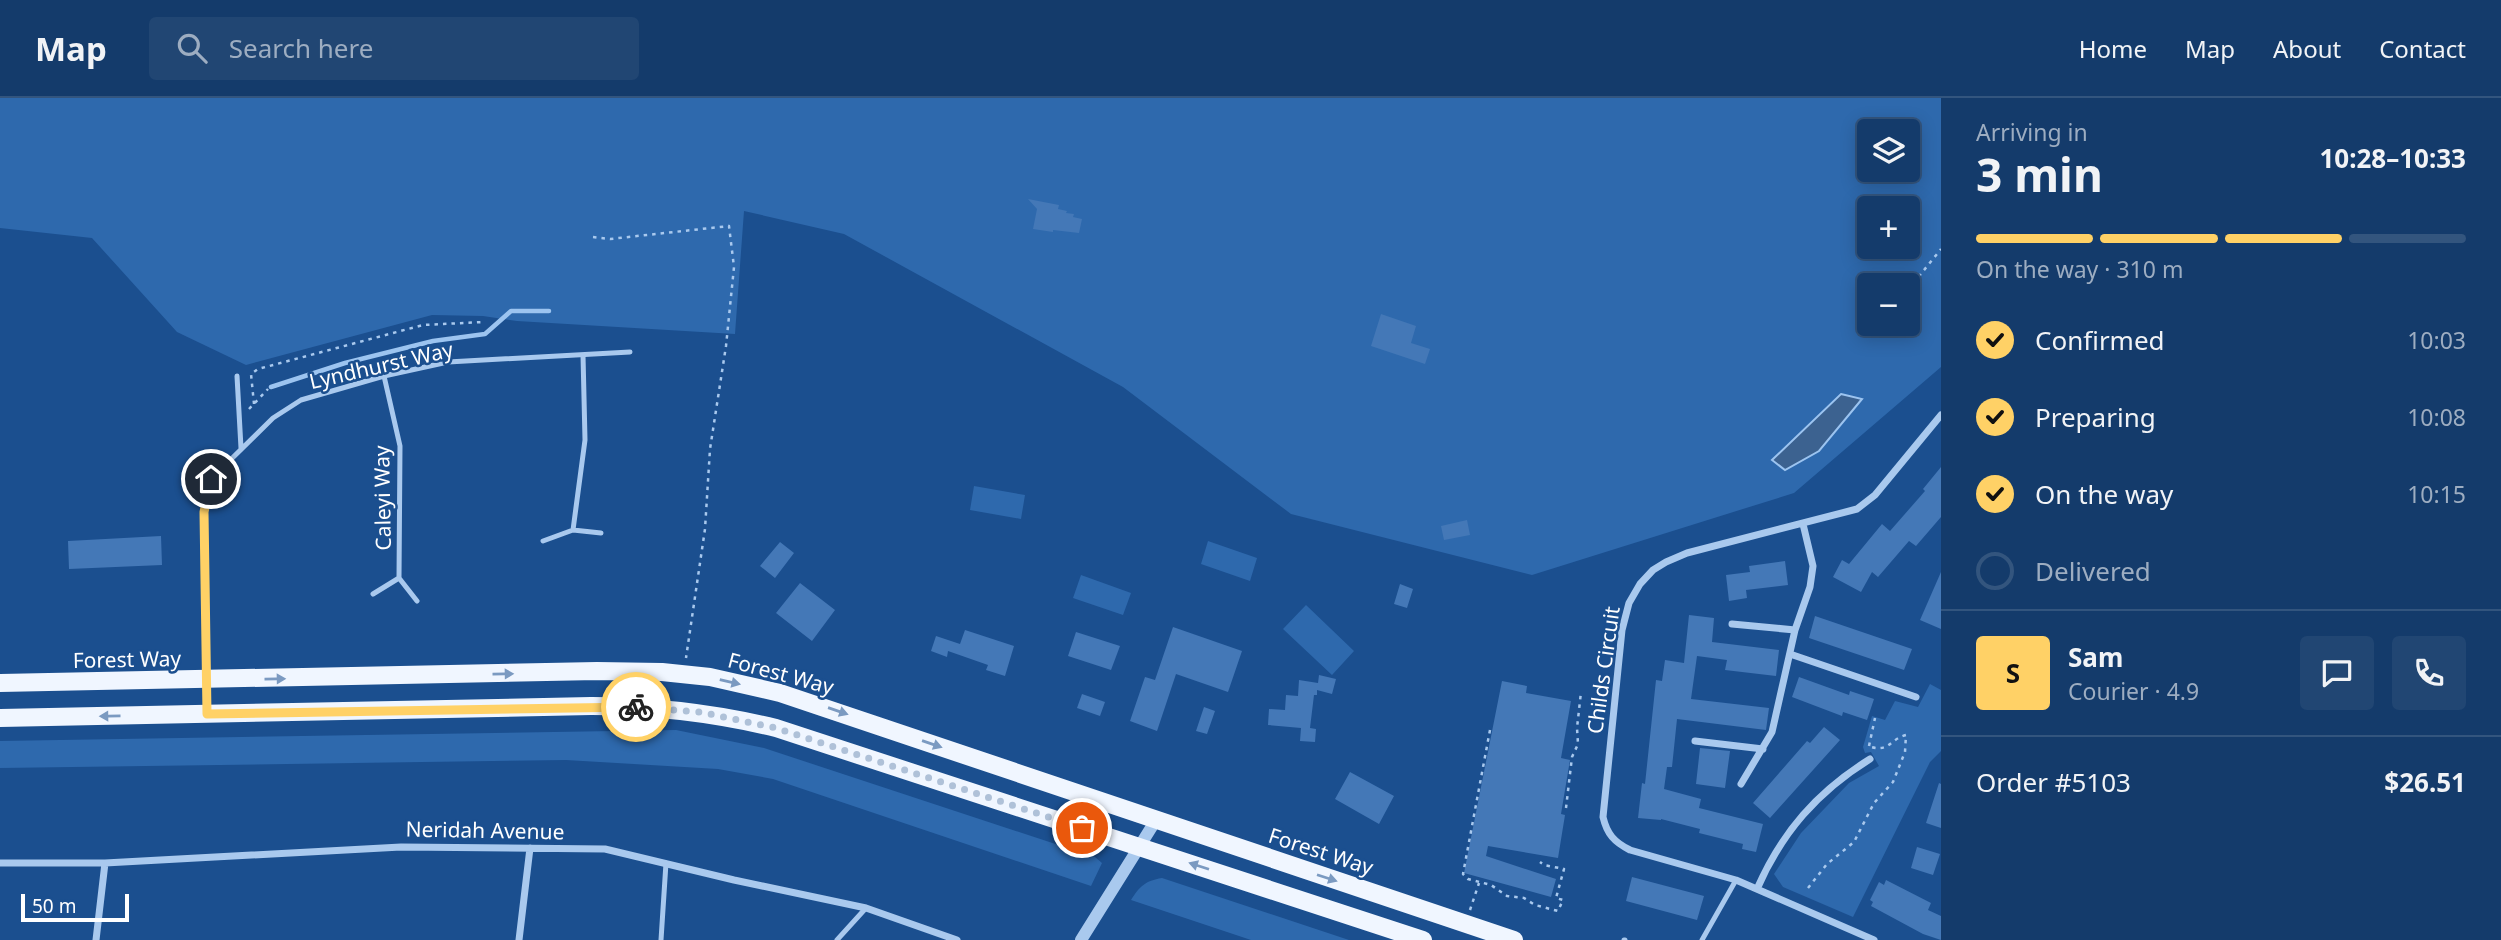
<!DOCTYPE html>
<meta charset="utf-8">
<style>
body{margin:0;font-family:"Noto Sans",sans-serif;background:#214673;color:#f1f3f6;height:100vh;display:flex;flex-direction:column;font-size:26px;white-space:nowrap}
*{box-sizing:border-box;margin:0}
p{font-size:23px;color:#9dadc1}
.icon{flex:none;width:38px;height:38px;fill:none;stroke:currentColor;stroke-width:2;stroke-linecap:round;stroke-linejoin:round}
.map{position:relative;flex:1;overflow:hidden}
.drawer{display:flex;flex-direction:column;background:#143b6b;width:560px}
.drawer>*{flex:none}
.buttons{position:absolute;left:1857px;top:21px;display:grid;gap:14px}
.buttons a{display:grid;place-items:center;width:63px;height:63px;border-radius:7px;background:#143b6b;box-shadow:0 4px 18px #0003,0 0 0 2px #33557e;font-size:35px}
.scale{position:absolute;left:21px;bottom:18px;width:108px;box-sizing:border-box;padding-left:7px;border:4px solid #fff;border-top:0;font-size:19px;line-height:24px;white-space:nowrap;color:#fff;-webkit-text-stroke:5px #1b4f8f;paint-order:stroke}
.pin{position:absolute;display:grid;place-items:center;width:60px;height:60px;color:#fff;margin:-30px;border:4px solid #fff;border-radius:50%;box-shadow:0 2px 7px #0007}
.courier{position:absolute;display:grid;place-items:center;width:70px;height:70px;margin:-35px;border:5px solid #ffd166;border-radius:50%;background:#fff;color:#222;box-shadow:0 2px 9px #0007}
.overview em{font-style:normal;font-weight:700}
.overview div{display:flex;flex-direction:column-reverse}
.overview{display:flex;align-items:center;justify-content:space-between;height:119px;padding:0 35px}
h1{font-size:46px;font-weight:700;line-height:52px}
.bar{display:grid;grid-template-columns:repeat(4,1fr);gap:10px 7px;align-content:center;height:84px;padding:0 35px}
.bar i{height:9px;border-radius:5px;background:#33557e}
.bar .active{background:#ffd166}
.bar p{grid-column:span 4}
.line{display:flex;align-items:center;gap:18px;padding:0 35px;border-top:2px solid #33557e}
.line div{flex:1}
.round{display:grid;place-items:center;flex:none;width:74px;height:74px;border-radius:7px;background:#214673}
ol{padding:0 35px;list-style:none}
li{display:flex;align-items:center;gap:21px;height:77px}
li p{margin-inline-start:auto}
li .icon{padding:7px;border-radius:50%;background:#ffd166;color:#111;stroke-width:4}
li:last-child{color:#9dadc1}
li i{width:38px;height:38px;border:4px solid #33557e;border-radius:50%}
header{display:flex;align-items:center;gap:42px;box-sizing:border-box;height:98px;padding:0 35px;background:#143b6b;border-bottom:2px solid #33557e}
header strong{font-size:33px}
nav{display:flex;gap:38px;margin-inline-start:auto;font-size:24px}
.search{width:490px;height:63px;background:#214673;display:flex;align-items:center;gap:18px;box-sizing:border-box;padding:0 24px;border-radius:7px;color:#9dadc1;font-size:26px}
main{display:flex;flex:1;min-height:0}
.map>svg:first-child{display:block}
.green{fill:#2e69ad;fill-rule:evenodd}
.water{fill:#3c6290;stroke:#9cc4f0;stroke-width:2}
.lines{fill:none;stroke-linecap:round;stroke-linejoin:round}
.stream{stroke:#9cc4f0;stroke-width:4.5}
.building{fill:#4478b7}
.path{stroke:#a9c9ee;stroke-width:2.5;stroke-dasharray:3.5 5;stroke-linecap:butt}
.service{stroke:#a9c9ee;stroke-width:5}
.minor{stroke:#a9c9ee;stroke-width:7}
.tertiary{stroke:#a9c9ee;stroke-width:12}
.primary{stroke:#f0f6ff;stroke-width:18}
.oneway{fill:#7b9ac1}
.done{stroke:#afc1d8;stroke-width:7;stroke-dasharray:0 12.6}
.route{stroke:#ffd166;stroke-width:9}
.labels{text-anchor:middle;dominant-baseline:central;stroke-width:5;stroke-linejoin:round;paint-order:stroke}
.street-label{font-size:21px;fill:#fff;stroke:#1b4f8f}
</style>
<header>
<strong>Map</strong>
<div class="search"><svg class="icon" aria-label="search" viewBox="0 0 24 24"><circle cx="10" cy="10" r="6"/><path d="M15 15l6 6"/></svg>Search here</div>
<nav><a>Home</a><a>Map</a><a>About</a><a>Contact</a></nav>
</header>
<main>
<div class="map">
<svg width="1941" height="842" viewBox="0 0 1941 842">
<rect width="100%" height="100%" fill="#1b4f8f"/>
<path class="green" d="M0,0H1941V269L1794,395L1532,477L1291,416L1123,289L844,136L744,113L735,236L517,223L483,218L432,217L246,267L177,234L92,140L0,130ZM1869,33H1908V72H1869ZM1869,110H1908V149H1869ZM1869,187H1908V226H1869Z
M974,388L1025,397L1021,421L970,412Z
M1208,443L1257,460L1250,483L1201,466Z
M1081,477L1131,495L1123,517L1073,500Z
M1306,507L1354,553L1332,577L1283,531Z
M1930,586L1941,592V653L1930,664L1853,819L1783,789L1774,776L1801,735L1849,685L1879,668L1871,654L1865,655L1863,649L1872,618L1885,622L1895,603L1918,609Z
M676,632L764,650L1095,759L1102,765L1091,788L773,681L718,671L566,662L0,670V643Z
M1162,780L1349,842H1251L1131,802C1140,788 1145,783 1162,780Z"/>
<path class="water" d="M1841,296L1862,301L1819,353L1785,372L1772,362Z"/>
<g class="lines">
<path class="stream" d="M271,289L345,265L433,243L485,236L511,213H549"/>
</g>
<path class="building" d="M1028,101L1059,107L1058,111L1067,113L1066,115L1074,116L1073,119L1082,121L1079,135L1053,132V134L1033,131L1037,111Z
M1381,216L1416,228L1411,245L1430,251L1425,266L1371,248Z
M1941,369V419L1916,448L1909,443L1878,479L1872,474L1861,494L1833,479L1842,462L1849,466L1882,426L1890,433L1925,393L1923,391Z
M1467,422L1470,437L1444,442L1441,428Z
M161,438L162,467L69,471L68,443Z
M780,444L794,455L775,480L760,468Z
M1785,463L1788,487L1746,492L1747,500L1729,503L1726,477L1750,474L1749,468Z
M1941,474V531L1920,522Z
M800,485L835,512L812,543L776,515Z
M1400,486L1413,491L1407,510L1394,506Z
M1689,517L1714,520L1712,544L1779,552L1776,578L1725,572L1727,562L1697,558L1691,601L1769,610L1766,632L1677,621L1672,669H1667L1664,691L1701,701L1699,710L1763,726L1756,754L1742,751L1743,746L1699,735L1700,731L1661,721V722L1638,720L1642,685L1645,686L1656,582L1662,583L1665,562L1684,565Z
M1815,518L1912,551L1904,572L1809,540Z
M1173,529L1242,553L1228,594L1176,576L1157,633L1130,623L1145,579L1155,582Z
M965,532L1014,548L1005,578L986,572L988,567L948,553L947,559L931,553L936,538L960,546Z
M1076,534L1120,548L1111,572L1068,558Z
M1319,577L1336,581L1332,596L1317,592V597H1314L1310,630L1316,631L1315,644L1300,643L1301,630L1268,627L1269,611L1285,612L1286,597L1298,598L1299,582L1318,585Z
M1799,579L1849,597L1850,593L1874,601L1867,622L1843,614L1842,618L1792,599Z
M1502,583L1527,588L1526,595L1571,603L1561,660L1570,662L1561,716L1565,717L1558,760L1488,748L1486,758L1556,781L1551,799L1464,775Z
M1082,596L1105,604L1100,618L1077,610Z
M1204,609L1215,613L1207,636L1196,633Z
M1824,629L1840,642L1770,720L1753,705L1807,643L1810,645Z
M1700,650L1730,653L1725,690L1696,686Z
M1350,674L1394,698L1379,726L1335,701Z
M1939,685L1941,686V730L1926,725Z
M1917,749L1940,756L1933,777L1911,770Z
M1632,779L1704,798L1697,822L1626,803Z
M1886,782L1931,805L1928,812L1941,818V842L1923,836L1871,808L1873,804L1870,802L1879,784L1884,787Z"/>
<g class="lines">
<path class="path" d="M593,139L610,141L729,128L734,169L726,248L710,351L705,431L686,560
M1908,192L1941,151
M1867,224L1869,223
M254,306L251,276L258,271L423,227L483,224
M249,311L268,291
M1490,632L1463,776L1468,781L1491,787L1507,798L1524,800L1535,807L1558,813L1563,802L1556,800L1564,771L1544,767L1540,764
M1869,648L1875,620
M1566,710L1572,659L1578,646L1577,630L1581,594
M1808,790L1827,766L1854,744L1874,705L1893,684L1905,654L1906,637C1890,641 1890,654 1871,649
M1470,812L1479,785"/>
<path class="service" d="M237,278L241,350
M384,278L400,348L399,480
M211,381L273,320L301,302L384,278L448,264L630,254
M573,432L585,342L583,257
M543,443L573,432L601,435
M373,496L399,480L417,503
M661,842L666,765
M837,842L866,810
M1624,842H1625
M1702,842L1736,782"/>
<path class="minor" d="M1732,526L1795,532
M1790,556L1916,599
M207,615L204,414L211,381
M1695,643L1763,651
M1741,686L1772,634L1795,532L1810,489L1813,468L1803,426
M0,765H105L401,749L605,751L734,782L866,810L957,842
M1757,791C1782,734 1817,694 1870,661
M96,842L105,765
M519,842L530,750
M1874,842L1736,782L1630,752C1614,744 1607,736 1603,719L1622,532L1629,505L1640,486L1653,472L1666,464L1687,455L1857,411L1875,397L1941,317"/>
<path class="tertiary" d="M1081,842L1156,722"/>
<path class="primary" d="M0,585L597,573L662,574L710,579L780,595L1514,842
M0,620L591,608C654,608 714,615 776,630L1423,842"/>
</g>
<defs><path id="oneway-solid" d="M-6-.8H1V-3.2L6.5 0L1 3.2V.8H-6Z" transform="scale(1.75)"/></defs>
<g class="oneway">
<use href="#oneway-solid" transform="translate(503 576) rotate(-1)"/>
<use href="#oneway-solid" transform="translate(275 581) rotate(-1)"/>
<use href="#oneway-solid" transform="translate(730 584) rotate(13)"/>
<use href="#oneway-solid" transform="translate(838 613) rotate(19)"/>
<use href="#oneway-solid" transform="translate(110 618) rotate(179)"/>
<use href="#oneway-solid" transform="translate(932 646) rotate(19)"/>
<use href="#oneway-solid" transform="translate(1199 768) rotate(-162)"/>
<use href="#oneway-solid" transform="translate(1327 780) rotate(18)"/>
</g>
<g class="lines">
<path class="done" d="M636,609L700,614L776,630L1082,730"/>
<path class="route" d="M211,381L204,414L207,616L636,609"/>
</g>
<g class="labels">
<g class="street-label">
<text transform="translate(381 267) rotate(-13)">Lyndhurst Way</text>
<text transform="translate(382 400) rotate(-91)">Caleyi Way</text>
<text transform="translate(127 561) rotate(-1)">Forest Way</text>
<text transform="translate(1603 572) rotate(-82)">Childs Circuit</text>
<text transform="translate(781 575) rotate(15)">Forest Way</text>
<text transform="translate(485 732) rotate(1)">Neridah Avenue</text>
<text transform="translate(1321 753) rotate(18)">Forest Way</text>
</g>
</g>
</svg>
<div class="buttons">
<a><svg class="icon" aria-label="layers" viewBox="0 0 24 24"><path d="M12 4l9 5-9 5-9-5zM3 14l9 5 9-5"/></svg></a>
<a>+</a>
<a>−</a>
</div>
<div class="scale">50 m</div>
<div class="pin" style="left:1082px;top:730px;background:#ea580c"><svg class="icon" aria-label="bag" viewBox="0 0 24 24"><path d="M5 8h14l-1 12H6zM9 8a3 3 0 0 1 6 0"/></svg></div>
<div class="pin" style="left:211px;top:381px;background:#1f2937"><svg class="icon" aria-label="home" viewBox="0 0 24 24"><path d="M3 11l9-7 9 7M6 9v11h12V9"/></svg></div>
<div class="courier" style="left:636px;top:609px"><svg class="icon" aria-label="bike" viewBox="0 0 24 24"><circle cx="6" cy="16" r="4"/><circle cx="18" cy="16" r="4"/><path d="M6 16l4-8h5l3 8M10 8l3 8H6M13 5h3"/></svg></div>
</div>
<section class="drawer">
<div class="overview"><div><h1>3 min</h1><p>Arriving in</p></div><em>10:28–10:33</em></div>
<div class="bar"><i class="active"></i><i class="active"></i><i class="active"></i><i></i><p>On the way · 310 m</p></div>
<ol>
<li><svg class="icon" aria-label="check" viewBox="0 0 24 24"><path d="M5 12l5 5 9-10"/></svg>Confirmed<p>10:03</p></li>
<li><svg class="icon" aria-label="check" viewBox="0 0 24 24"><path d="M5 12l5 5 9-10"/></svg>Preparing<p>10:08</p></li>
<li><svg class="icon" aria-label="check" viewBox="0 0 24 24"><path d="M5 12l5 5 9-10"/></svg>On the way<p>10:15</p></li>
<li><i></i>Delivered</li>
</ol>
<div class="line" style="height:126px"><b class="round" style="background:#ffd166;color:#111">S</b><div><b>Sam</b><p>Courier · 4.9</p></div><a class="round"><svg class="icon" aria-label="chat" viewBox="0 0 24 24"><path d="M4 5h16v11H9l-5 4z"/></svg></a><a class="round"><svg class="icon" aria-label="phone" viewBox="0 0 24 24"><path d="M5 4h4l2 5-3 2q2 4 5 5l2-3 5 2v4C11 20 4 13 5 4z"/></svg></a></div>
<div class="line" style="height:91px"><div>Order #5103</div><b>$26.51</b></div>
</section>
</main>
